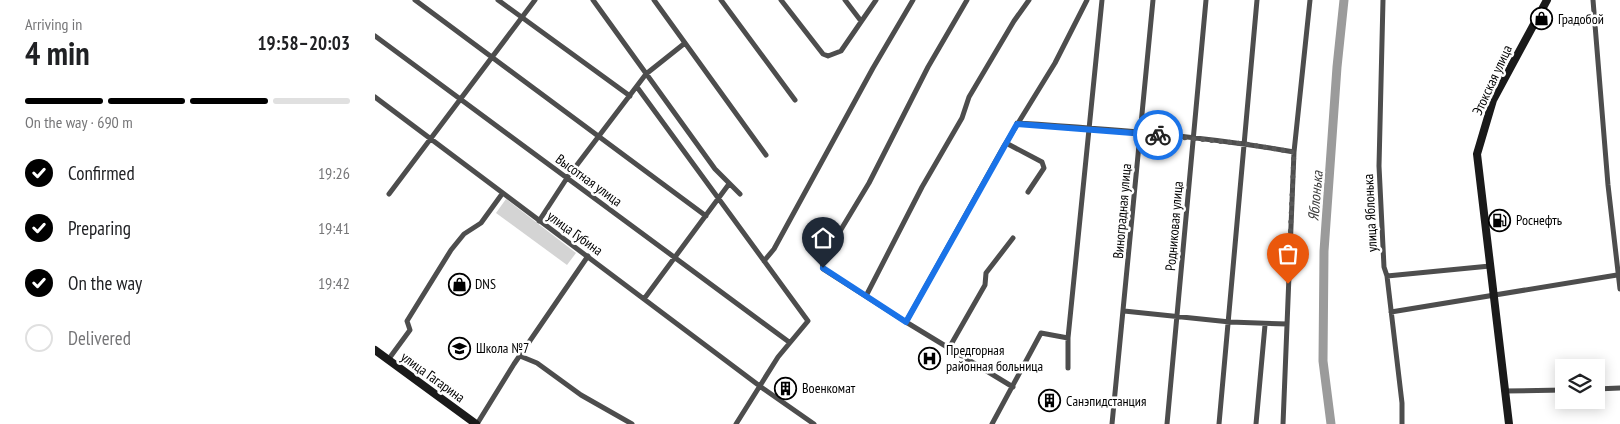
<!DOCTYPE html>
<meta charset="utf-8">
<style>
body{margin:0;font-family:"PT Sans Narrow",sans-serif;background:#f6f6f6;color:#202124;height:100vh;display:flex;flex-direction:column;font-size:19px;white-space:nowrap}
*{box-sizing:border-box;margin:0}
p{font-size:16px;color:#757577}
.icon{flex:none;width:28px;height:28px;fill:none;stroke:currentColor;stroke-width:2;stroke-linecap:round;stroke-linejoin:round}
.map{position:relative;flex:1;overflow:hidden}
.details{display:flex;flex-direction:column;background:#fff;width:375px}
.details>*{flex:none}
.controls{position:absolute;left:1180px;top:359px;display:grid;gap:10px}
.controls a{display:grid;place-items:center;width:50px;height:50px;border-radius:0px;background:#fff;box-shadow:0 2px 12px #0003;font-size:25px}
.pin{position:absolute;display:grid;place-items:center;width:42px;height:42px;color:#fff;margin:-51px -21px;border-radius:50% 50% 50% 0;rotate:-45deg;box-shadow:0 0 5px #0007}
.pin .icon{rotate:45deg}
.courier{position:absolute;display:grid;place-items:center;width:50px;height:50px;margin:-25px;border:4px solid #1a73e8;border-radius:50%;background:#fff;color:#222;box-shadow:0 1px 6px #0007}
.summary em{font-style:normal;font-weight:800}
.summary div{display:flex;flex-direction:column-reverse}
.summary{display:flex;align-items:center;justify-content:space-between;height:85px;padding:0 25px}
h1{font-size:32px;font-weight:800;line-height:38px}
.bar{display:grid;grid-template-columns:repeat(4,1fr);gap:8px 5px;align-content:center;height:60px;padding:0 25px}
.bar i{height:6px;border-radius:4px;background:#e0e0e0}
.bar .selected{background:#000}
.bar p{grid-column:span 4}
ol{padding:0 25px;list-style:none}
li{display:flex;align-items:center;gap:15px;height:55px}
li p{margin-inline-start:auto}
li .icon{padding:5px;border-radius:50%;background:#000;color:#fff;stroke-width:4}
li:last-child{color:#757577}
li i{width:28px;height:28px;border:2px solid #e0e0e0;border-radius:50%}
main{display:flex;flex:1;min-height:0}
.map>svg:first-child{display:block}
.green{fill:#d4d4d4}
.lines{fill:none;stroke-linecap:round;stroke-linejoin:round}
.river{stroke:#9b9b9b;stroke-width:9}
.street{stroke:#4d4d4d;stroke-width:5}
.secondary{stroke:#1a1a1a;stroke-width:8}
.done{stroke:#595959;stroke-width:5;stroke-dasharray:0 9}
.route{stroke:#1a73e8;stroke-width:6}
.labels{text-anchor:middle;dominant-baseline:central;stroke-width:5;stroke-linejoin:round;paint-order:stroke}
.poi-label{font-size:14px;fill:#000;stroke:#fff;text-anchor:start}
.street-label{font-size:14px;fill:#000;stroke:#fff}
.water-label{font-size:15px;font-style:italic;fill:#3c3c3c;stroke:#fff}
</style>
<main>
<section class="details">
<div class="summary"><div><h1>4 min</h1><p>Arriving in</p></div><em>19:58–20:03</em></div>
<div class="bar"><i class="selected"></i><i class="selected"></i><i class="selected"></i><i></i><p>On the way · 690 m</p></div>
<ol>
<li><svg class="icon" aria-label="check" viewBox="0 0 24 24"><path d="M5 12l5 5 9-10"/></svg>Confirmed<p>19:26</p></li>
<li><svg class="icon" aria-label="check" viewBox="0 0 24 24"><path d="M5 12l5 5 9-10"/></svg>Preparing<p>19:41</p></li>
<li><svg class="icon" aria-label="check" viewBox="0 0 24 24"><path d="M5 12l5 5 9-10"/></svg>On the way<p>19:42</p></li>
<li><i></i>Delivered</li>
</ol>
</section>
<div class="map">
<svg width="1245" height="424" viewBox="0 0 1245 424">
<rect width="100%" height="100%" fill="#fff"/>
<path class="green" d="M131,199L201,253L192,265L121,213Z"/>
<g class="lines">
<path class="river" d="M956,424L948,361L949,251L962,67L969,0"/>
<path class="street" d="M40,0L331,216
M123,0L255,96
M218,0L340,169L365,194
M279,0L391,155
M346,0L420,100
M406,0L448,54L453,56L466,51L501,0
M470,0L486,21
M592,0L553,67L494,183L447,261L448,269L531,322L638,387
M1008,0L1004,166L1009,267L1012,276L1027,403V424
M1218,0L1233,185L1245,289
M0,36L414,342
M262,87L433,321L403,357L361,424
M0,97L386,387L439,424
M642,123C735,129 828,136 919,152
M631,143L667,162L669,168L653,192
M14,194L160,0
M164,221L192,178L271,74L310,43
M389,261L399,249L498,68L538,0
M1012,276L1115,266
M491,296L547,187L587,118L594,97L639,21L654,0
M269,299L354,184
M749,311L855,322L912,324
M1016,312L1242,275
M531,322L629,146L680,63L712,0
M693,338V368
M574,348L610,285L611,273L638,238
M145,356L162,363L206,395L257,424
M13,360L35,330L32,321L76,250L89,234L106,223L127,194
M1221,389L1245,388
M1129,391L1189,390
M102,424L139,364L213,256
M617,424L666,333L693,338L727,0
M737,424L778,0
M792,424L831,0
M844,424L882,0
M881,424L890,325
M908,424L919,152L935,0"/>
<path class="secondary" d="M0,350L101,424
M1134,424L1102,154L1118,100L1172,0"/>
</g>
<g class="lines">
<path class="done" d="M783,135L871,144L919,152L913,284"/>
<path class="route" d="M448,268L531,322L642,124L783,135"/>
</g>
<defs>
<symbol id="shop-ring" viewBox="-11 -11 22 22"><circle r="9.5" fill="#fff" stroke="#000" stroke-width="1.5"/><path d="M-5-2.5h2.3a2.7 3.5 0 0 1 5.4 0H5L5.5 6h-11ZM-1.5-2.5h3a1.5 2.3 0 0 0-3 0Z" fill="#000"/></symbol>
<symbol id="fuel-ring" viewBox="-11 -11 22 22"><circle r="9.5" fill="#fff" stroke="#000" stroke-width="1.5"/><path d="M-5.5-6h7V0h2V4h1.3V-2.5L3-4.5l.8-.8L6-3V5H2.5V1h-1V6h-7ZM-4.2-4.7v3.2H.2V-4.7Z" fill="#000"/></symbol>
<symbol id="school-ring" viewBox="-11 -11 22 22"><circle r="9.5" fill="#fff" stroke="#000" stroke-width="1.5"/><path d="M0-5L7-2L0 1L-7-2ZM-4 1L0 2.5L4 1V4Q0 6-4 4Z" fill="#000"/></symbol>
<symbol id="hospital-ring" viewBox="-11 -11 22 22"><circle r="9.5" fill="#fff" stroke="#000" stroke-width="1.5"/><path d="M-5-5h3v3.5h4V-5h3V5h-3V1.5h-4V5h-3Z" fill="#000"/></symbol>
<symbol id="building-ring" viewBox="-11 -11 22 22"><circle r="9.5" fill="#fff" stroke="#000" stroke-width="1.5"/><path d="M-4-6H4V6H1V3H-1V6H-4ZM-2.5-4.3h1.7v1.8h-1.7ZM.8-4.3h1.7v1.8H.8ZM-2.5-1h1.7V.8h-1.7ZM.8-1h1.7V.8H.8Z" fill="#000"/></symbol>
</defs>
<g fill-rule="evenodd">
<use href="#shop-ring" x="1154" y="6" width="25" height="25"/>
<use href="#fuel-ring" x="1112" y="208" width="25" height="25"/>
<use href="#shop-ring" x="72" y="272" width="25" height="25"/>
<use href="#school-ring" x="72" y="336" width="25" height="25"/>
<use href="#hospital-ring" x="542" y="346" width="25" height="25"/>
<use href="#building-ring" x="398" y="376" width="25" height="25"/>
<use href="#building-ring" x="662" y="388" width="25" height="25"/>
</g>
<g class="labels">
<g class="poi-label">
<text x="1183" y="19">Градобой</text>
<text x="1141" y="220">Роснефть</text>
<text x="100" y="284">DNS</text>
<text x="101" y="348">Школа №7</text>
<text x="571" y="350">Предгорная<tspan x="571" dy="16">районная больница</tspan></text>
<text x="427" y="388">Военкомат</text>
<text x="691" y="401">Санэпидстанция</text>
</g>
<g class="street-label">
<text transform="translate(1117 80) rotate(-65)">Этокская улица</text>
<text transform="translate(214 180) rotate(36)">Высотная улица</text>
<text transform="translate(747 211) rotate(-85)">Виноградная улица</text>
<text transform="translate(995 213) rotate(-93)">улица Яблонька</text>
<text transform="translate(799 226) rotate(-85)">Родниковая улица</text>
<text transform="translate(200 233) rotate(36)">улица Губина</text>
<text transform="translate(58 377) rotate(36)">улица Гагарина</text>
</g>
<g class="water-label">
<text transform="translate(940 196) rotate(-85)">Яблонька</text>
</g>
</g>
</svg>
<div class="controls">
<a><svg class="icon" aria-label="layers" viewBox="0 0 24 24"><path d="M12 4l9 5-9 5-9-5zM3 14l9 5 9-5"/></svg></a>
</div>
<div class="pin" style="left:913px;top:284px;background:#ea580c"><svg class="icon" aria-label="bag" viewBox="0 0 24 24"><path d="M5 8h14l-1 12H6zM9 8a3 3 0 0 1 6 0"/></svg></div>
<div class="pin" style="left:448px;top:268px;background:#1f2937"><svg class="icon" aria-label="home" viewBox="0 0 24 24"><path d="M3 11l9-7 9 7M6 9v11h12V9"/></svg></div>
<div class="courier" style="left:783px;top:135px"><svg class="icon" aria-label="bike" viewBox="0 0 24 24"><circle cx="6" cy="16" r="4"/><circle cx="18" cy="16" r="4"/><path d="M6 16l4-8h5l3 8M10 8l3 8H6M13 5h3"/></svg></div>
</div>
</main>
